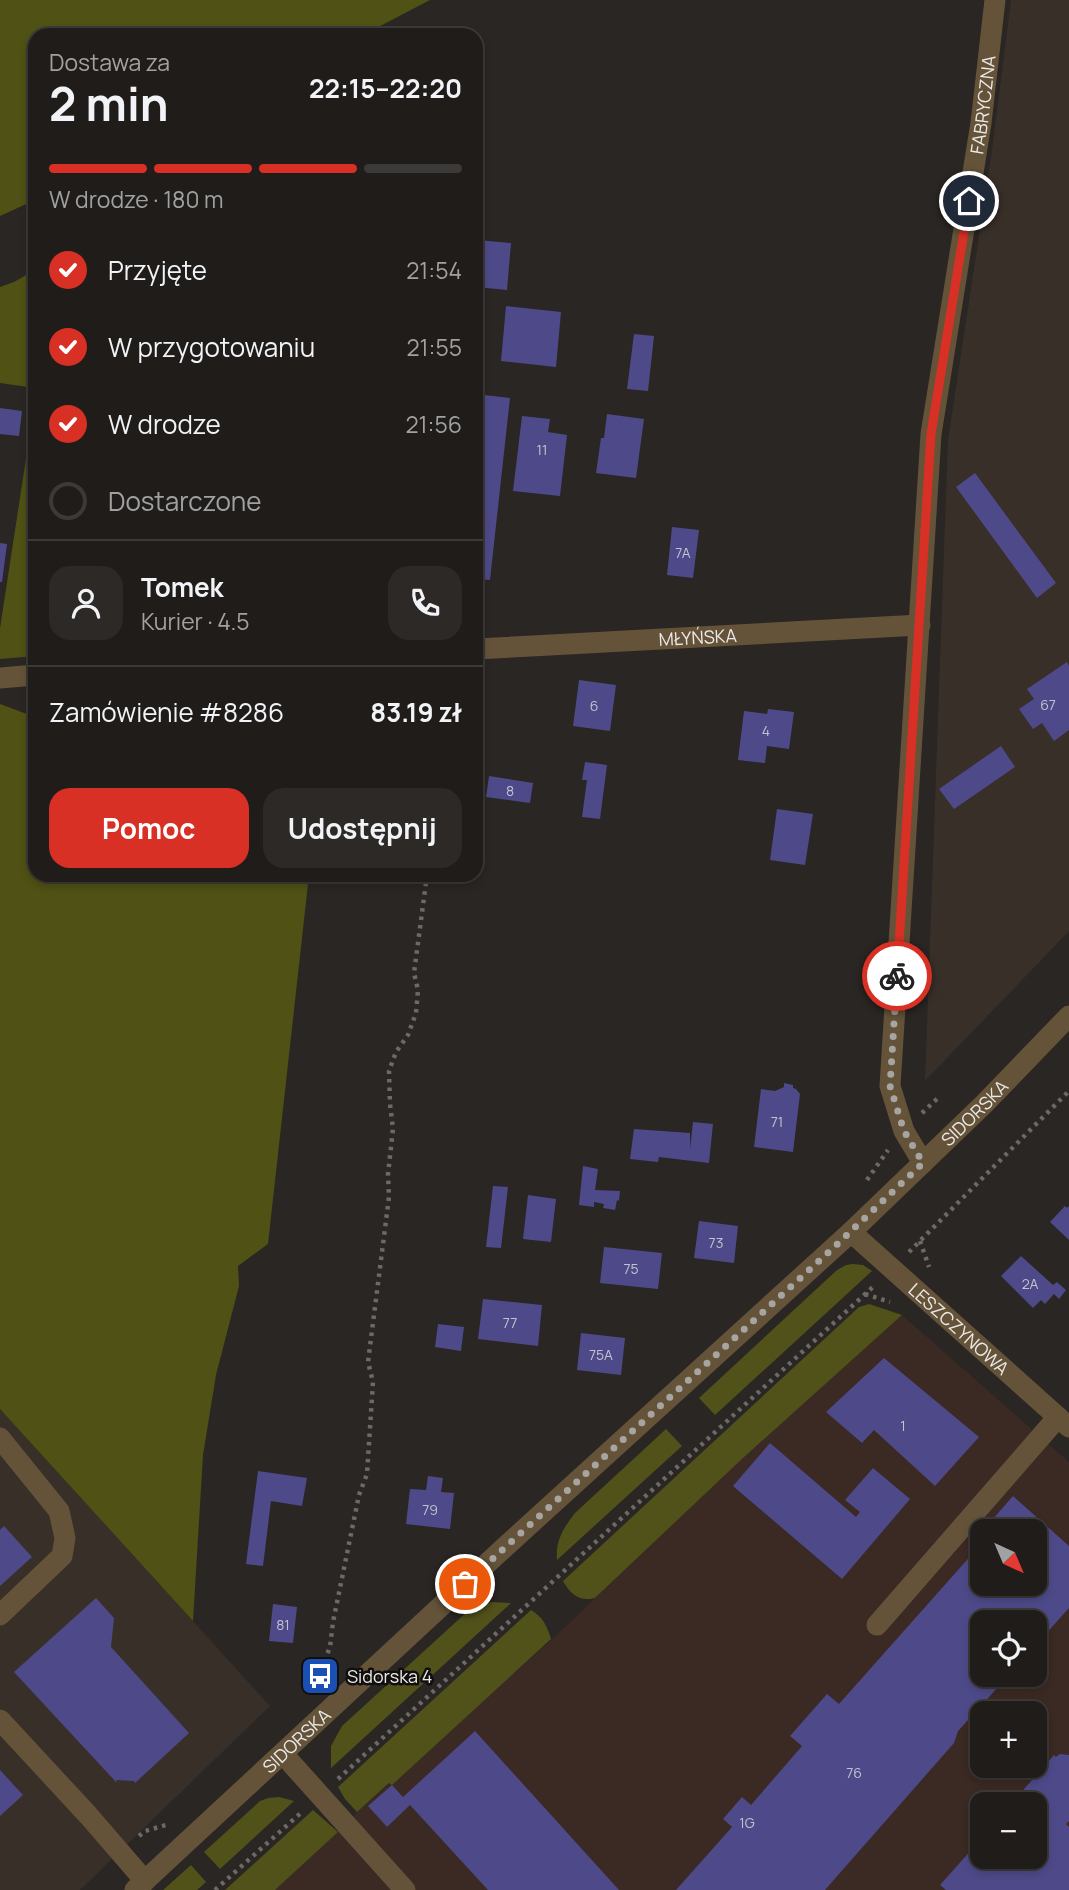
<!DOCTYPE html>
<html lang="pl">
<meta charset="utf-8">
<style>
body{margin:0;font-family:Manrope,sans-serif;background:#2c2927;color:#f1f3f6;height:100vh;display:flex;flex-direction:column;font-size:26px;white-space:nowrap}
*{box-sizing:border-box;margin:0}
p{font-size:23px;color:#a1a1a2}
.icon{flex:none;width:38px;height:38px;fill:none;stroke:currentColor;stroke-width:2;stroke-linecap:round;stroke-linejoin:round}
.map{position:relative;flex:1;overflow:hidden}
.side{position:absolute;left:28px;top:28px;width:455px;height:854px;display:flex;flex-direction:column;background:#1f1c1a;border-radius:21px;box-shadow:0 4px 10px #0003,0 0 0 2px #3c3a39}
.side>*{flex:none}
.needle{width:46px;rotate:136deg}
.buttons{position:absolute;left:970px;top:1519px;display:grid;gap:14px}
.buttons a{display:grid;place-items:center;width:77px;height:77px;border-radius:14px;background:#1f1c1a;box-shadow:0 4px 10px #0003,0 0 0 2px #3c3a39;font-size:35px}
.pin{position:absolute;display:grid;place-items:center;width:60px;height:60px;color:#fff;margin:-30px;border:4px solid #fff;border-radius:50%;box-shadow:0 2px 7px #0007}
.courier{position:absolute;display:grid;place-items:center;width:70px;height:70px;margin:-35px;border:5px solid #d93025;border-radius:50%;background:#fff;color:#222;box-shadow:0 2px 9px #0007}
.head em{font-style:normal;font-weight:700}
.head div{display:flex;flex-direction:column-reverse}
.head{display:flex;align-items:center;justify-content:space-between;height:119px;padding:0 21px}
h1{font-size:46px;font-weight:700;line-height:52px}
.bar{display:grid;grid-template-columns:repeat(4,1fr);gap:10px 7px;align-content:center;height:84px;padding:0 21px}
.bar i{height:9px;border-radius:5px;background:#3c3a39}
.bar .selected{background:#d93025}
.bar p{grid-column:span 4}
.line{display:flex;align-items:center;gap:18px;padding:0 21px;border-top:2px solid #3c3a39}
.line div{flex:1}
.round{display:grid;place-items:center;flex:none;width:74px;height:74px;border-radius:21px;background:#2c2927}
ol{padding:0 21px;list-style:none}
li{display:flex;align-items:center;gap:21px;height:77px}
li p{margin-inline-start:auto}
li .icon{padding:7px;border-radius:50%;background:#d93025;color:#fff;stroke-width:4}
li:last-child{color:#a1a1a2}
li i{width:38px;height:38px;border:4px solid #3c3a39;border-radius:50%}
.button{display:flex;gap:14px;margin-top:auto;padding:14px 21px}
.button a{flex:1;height:80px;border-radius:21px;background:#d93025;color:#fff;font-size:28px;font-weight:700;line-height:80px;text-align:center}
.button a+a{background:#2c2927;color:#f1f3f6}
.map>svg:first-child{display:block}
.commercial{fill:#3b2923;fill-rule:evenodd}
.built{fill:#382f29}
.green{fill:#51521a}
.forest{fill:#505114}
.building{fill:#4e4a89}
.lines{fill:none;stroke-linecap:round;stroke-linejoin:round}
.path{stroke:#6c6967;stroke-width:4.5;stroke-dasharray:3.5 5;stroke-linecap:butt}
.minor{stroke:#645339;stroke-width:21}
.done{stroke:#a7a5a2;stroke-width:7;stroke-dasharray:0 12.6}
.route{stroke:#d93025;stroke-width:9}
.labels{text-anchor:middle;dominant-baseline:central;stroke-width:5;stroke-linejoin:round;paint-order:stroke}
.number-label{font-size:14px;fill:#c4c1d0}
.street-label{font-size:18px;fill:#ebe9e7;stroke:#110f0e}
.poi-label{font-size:18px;fill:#ebe9e7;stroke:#110f0e;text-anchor:start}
</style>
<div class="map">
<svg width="1069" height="1890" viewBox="0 0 1069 1890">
<rect width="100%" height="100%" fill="#292623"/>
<path class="commercial" d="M902,1315L1069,1462V1890H275L338,1832L357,1812L548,1643L743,1458ZM982,1531H1034V1584H982ZM982,1622H1034V1675H982ZM982,1713H1034V1766H982ZM982,1804H1034V1857H982Z"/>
<path class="built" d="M1011,0H1069V931L925,1081L948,440L992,150Z
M0,1409L270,1706L80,1890H0Z"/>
<path class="green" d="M853,1264L863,1265L872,1271L715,1415L699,1398L837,1270L846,1265Z
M869,1304L902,1315L743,1458L595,1598C580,1602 570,1594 563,1581L859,1307Z
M666,1429L682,1446L557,1560C555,1541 564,1527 575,1513Z
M492,1602L511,1603L331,1768V1746L342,1726L469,1610L479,1605Z
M531,1610C543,1617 547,1626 551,1639L392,1785L389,1783L357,1812L345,1799L338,1787Z
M279,1797L294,1801L220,1869L204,1852L260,1801L268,1798Z
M313,1810L338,1832L275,1890H225Z
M191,1865L206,1882L197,1890H163Z"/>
<path class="forest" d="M0,0H430L363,35H35V200L0,216Z
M35,270V388L0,383V287L14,282Z
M35,400V656L0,659V628Z
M0,704L35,717V875H309L268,1244L238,1266L239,1286L216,1375L203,1455L193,1621L0,1409Z"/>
<path class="building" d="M478,240L511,243L507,290L476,287Z
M506,306L561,312L556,367L501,361Z
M634,334L654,336L648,391L627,389Z
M476,394L510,398L490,580L476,579Z
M0,408L22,411L19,436L0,434Z
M607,414L644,419L636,478L596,473L601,438H604Z
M522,416L550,419L548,432L567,435L560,496L513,491Z
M975,473L1056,583L1037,598L956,487Z
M672,527L699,530L693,578L667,575Z
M0,543L7,544L2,582H0Z
M1067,662L1069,666V730L1054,741L1042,723L1033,729L1019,709L1034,699L1027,689Z
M579,680L616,685L610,731L573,726Z
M768,709L794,712L789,749L767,746L765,763L738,760L744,711L767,714Z
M1001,746L1015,767L954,809L939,789Z
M585,762L607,765L600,819L582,817L587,780H582Z
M489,776L533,783L530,803L486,797Z
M777,809L813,814L805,865L770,860Z
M784,1083L793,1085V1088L796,1089L800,1094L793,1152L754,1147L761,1089L775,1091L784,1087Z
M693,1122L713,1124L709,1163L659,1157L658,1162L630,1159L634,1129L690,1133V1149Z
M583,1166L598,1169L595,1190L620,1191L619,1201L617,1200L615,1210L603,1208L604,1204L594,1202V1207L579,1205Z
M493,1186L508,1187L501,1248L486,1247Z
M528,1195L556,1199L551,1242L523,1239Z
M1065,1206L1067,1208L1069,1206V1240L1050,1222Z
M699,1221L738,1226L734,1263L694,1258Z
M604,1247L662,1253L658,1289L600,1283Z
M1021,1256L1053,1285L1057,1282L1066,1290L1059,1299L1054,1294L1045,1304L1041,1300L1033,1308L1001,1276Z
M483,1299L542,1305L538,1346L478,1339Z
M438,1324L464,1327L461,1351L435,1347Z
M581,1333L625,1338L621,1375L577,1370Z
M884,1358L979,1437L935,1486L874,1430L862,1443L826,1412Z
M770,1443L856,1517L860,1512L845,1500L873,1468L910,1499L842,1579L733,1486Z
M258,1471L307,1478L302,1506L271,1501L263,1566L246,1564Z
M428,1476L443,1478L441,1492L454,1493L450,1529L406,1524L410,1489L426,1490Z
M1013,1496L1069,1546V1608L1034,1647V1622H982V1675H1009L958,1731L954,1743L825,1890H676L732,1827L723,1819L742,1797L751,1805L802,1746L790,1736L827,1694L839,1704L982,1543V1584H1034V1531H992L998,1525L992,1520Z
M4,1526L32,1557L0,1586V1530Z
M96,1598L114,1618L111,1647L189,1733L135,1783L134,1781L117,1780L116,1782L14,1672Z
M273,1604L297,1607L293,1643L269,1641Z
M475,1731L619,1890H488L410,1805L387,1827L368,1806L392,1785L403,1797Z
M1060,1754L1069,1755V1821L1066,1824L1069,1827V1890H946L940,1885L982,1838V1857H1034V1804H1011L1054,1755L1056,1757Z
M0,1770L23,1795L0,1816Z"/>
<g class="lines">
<path class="path" d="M922,1113L938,1098
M867,1180L888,1150
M920,1241L929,1267
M909,1252L1069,1091
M865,1294L890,1302
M331,1675L323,1665L330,1647L333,1622L359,1495L367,1474L373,1382L368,1362L389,1197L388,1174L393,1129L390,1104L389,1071L396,1052L408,1035L416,1013L418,990L414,973L427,875
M338,1779L875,1285
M139,1836L145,1831L166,1825
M215,1890L303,1811"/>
<g class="minor">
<path id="s1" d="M476,649L920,625"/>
<path d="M0,678L35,675"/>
<path id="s2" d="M923,1163L904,1131L890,1086L931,434L981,123L995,0"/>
<path id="s3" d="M851,1232L1069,1427"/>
<path d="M0,1438L59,1511L65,1538L62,1556L0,1615"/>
<path d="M877,1625L1058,1417"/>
<path d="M0,1720L88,1815L145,1881"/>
<path d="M283,1754L405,1890"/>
<path id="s4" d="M135,1890L506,1546L851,1232L984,1104L1069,1016"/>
</g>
</g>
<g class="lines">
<path class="done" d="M465,1584L831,1250L923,1163L904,1131L890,1086L897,976"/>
<path class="route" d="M897,976L931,434L969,201"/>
</g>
<defs>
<symbol id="bus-square" viewBox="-11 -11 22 22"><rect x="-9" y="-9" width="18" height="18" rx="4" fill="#1a4fb4" stroke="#110f0e"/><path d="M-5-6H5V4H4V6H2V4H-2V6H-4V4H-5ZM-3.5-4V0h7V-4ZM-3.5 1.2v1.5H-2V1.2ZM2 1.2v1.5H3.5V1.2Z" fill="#fff"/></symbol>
</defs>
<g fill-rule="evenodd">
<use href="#bus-square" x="298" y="1654" width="44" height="44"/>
</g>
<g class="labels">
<g class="number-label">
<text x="542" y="449">11</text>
<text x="683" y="552">7A</text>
<text x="1048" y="704">67</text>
<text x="594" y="705">6</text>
<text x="766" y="730">4</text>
<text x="510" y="790">8</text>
<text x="777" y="1121">71</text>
<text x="716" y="1242">73</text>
<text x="631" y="1268">75</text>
<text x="1030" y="1283">2A</text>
<text x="510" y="1322">77</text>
<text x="601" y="1354">75A</text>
<text x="903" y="1425">1</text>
<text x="430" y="1509">79</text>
<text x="283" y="1624">81</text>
<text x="854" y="1772">76</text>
<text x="747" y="1822">1G</text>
</g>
<g class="street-label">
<text stroke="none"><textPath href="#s2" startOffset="1071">FABRYCZNA</textPath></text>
<text stroke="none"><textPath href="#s1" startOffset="222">MŁYŃSKA</textPath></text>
<text stroke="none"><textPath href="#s4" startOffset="1144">SIDORSKA</textPath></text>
<text stroke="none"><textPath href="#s3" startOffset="145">LESZCZYNOWA</textPath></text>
<text stroke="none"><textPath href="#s4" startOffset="220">SIDORSKA</textPath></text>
</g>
<g class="poi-label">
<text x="347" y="1676">Sidorska 4</text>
</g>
</g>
</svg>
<div class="buttons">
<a><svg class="needle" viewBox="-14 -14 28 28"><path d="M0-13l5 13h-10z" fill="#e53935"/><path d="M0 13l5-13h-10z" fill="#a1a1a2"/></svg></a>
<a><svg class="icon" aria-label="locate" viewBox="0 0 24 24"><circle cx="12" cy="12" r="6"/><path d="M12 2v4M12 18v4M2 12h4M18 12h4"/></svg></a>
<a>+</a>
<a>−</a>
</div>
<div class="pin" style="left:465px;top:1584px;background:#ea580c"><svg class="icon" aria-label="bag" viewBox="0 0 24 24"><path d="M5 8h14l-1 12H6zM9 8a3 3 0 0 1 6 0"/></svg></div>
<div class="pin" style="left:969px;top:201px;background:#1f2937"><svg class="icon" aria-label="home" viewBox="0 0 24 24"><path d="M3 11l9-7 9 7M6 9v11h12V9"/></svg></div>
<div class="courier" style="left:897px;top:976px"><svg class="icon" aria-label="bike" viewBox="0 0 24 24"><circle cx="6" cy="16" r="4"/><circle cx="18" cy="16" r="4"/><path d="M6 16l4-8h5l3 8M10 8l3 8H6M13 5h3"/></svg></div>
<section class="side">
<div class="head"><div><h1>2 min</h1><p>Dostawa za</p></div><em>22:15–22:20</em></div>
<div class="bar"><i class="selected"></i><i class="selected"></i><i class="selected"></i><i></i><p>W drodze · 180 m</p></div>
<ol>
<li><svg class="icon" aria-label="check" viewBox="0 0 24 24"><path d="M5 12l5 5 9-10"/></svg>Przyjęte<p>21:54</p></li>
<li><svg class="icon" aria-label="check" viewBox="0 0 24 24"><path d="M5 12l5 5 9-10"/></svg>W przygotowaniu<p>21:55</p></li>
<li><svg class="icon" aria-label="check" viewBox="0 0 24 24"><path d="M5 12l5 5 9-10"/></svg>W drodze<p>21:56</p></li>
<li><i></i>Dostarczone</li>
</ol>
<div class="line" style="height:126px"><a class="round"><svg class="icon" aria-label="person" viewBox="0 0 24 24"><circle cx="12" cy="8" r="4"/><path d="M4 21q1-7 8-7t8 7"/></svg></a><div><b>Tomek</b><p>Kurier · 4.5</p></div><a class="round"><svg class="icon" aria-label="phone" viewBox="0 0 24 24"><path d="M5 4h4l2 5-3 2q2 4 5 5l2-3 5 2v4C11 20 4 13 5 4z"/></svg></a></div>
<div class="line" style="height:91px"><div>Zamówienie #8286</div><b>83.19 zł</b></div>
<div class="button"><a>Pomoc</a><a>Udostępnij</a></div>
</section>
</div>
